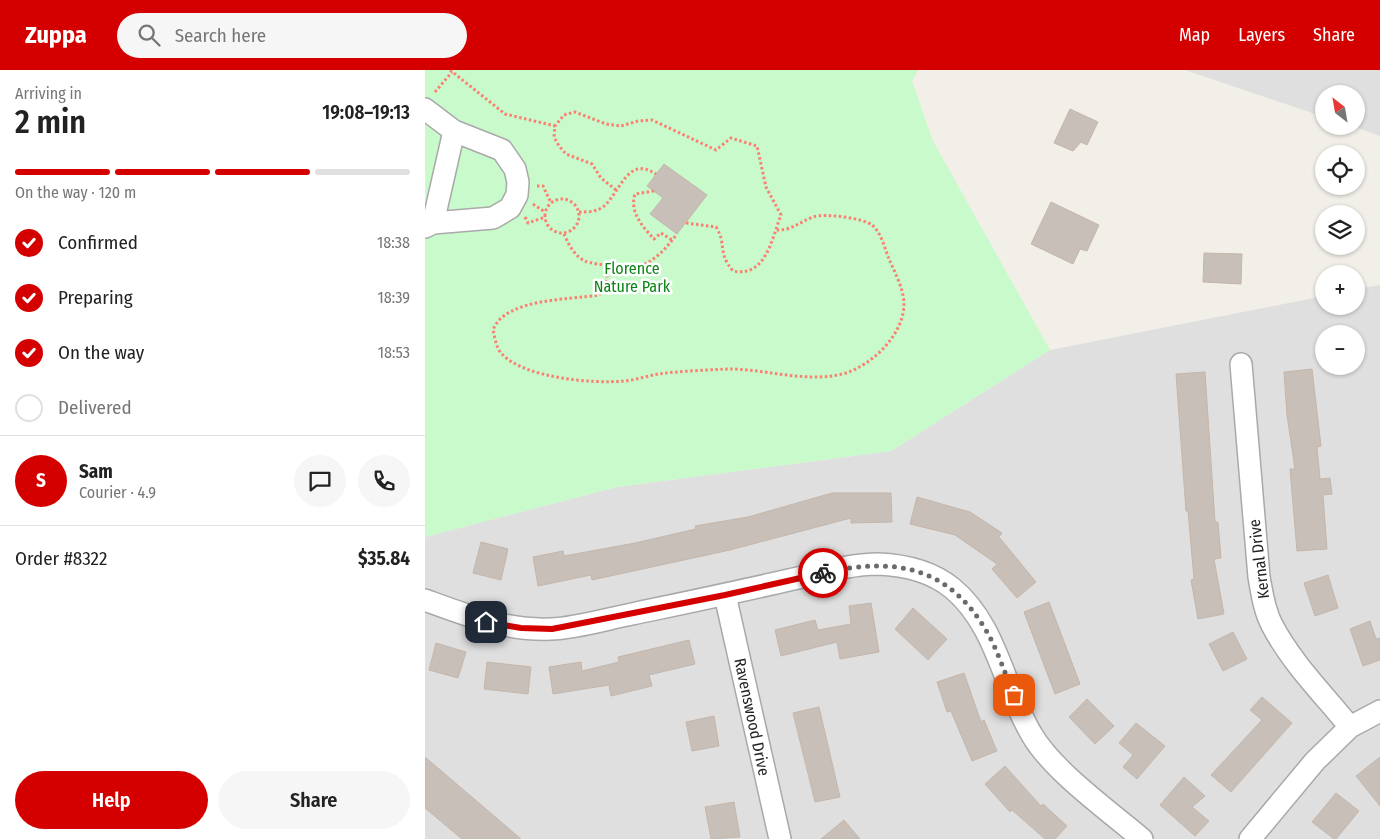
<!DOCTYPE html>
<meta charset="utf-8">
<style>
body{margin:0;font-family:"Fira Sans Condensed",sans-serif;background:#f6f6f6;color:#222;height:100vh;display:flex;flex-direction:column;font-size:19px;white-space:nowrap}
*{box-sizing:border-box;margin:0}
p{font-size:16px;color:#767676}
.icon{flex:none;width:28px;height:28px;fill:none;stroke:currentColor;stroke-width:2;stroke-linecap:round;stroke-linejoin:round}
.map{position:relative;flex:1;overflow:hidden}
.side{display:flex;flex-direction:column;background:#fff;width:425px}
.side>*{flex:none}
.needle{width:32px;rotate:329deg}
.tools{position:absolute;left:890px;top:15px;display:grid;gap:10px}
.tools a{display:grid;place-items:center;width:50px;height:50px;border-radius:50%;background:#fff;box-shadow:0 1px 4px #0004;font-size:25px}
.pin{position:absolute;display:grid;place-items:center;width:42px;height:42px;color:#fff;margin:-21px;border-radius:10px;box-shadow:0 2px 8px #0006}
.courier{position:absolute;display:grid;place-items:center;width:50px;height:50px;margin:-25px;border:4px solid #d40000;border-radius:50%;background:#fff;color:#222;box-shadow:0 1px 6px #0007}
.overview em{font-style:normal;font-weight:600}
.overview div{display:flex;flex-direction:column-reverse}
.overview{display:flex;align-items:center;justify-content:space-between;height:85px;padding:0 15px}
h1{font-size:32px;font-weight:600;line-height:38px}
.bar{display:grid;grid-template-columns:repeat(4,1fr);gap:8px 5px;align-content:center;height:60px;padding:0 15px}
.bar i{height:6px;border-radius:4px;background:#e0e0e0}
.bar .active{background:#d40000}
.bar p{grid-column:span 4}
.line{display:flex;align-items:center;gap:12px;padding:0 15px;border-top:1px solid #e0e0e0}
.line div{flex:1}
.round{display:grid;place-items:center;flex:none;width:52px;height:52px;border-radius:26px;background:#f6f6f6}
ol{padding:0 15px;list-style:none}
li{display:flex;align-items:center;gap:15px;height:55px}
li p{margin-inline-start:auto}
li .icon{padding:5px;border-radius:50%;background:#d40000;color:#fff;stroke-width:4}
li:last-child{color:#767676}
li i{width:28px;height:28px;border:2px solid #e0e0e0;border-radius:50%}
.cta{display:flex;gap:10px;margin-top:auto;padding:10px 15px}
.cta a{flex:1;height:58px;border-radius:30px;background:#d40000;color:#fff;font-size:20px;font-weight:600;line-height:58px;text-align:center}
.cta a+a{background:#f6f6f6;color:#222}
header{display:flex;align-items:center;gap:30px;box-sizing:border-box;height:70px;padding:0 25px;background:#d40000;color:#fff}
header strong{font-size:24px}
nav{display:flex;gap:28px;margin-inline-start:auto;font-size:18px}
.search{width:350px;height:45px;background:#f6f6f6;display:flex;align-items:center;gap:12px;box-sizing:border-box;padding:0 18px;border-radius:28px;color:#767676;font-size:19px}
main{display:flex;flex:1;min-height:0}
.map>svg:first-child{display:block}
.residential{fill:#e0dfdf;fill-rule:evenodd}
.park{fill:#c8facc}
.building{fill:#c7bfb8;stroke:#c4b6ab}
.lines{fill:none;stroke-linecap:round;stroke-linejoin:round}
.minor-casing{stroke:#a9a9a9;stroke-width:24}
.path{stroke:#fa8072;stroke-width:3;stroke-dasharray:2.5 2.5;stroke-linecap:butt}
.minor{stroke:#fff;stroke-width:21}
.done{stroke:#6b6a68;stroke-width:5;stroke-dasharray:0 9}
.route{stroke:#d40000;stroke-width:6}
.labels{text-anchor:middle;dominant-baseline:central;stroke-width:5;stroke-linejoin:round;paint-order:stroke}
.park-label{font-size:16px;fill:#0c8416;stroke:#fff}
.street-label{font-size:16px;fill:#222;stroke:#fff}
</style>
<header>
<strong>Zuppa</strong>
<div class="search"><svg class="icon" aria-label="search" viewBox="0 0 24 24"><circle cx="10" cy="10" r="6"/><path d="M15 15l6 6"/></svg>Search here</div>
<nav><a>Map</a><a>Layers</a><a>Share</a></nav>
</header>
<main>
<section class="side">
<div class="overview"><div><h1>2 min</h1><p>Arriving in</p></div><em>19:08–19:13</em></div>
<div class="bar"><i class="active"></i><i class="active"></i><i class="active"></i><i></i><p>On the way · 120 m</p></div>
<ol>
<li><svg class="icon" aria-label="check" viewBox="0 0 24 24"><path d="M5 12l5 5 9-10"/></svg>Confirmed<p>18:38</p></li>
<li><svg class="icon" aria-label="check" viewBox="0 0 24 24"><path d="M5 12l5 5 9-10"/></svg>Preparing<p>18:39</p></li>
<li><svg class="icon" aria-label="check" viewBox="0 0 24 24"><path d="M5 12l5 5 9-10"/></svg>On the way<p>18:53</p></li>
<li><i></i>Delivered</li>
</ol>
<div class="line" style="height:90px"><b class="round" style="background:#d40000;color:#fff">S</b><div><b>Sam</b><p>Courier · 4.9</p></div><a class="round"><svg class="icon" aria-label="chat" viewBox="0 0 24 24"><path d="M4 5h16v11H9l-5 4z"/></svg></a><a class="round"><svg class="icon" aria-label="phone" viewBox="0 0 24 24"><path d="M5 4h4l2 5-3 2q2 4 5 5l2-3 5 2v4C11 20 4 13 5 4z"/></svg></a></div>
<div class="line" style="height:65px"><div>Order #8322</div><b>$35.84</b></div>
<div class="cta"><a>Help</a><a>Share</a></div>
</section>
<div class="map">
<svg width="955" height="769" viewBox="0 0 955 769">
<rect width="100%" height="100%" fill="#f2efe9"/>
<path class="residential" d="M760,0H955V66L927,56H931V24H899V47Z
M955,215V769H0V467L192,417L466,381L625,280L899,226V236H931V219ZM899,264H931V296H899Z"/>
<path class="park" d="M0,0H493L487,11L508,71L625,280L466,381L192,417L0,467Z"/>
<path class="building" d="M645,39L673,52L662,75L656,72L648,81L629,73Z
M239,94L282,125L252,164L225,144L238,128L222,116Z
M626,132L674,155L662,181L655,179L648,194L606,174Z
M779,183L817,184L816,214L778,212Z
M887,299L896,376L892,377L895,409L905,408L907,424L898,425L902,479L872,481L865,399H870L862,345L859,302Z
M780,302L790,452H793L796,488L789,489L799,544L773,549L766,510L769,509L763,441H761L751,304Z
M407,423H466L467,452L426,453V448L305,480L167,510L166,505L113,516L108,487L138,481L139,486L210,473L271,459L270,456L323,447Z
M492,427L545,442L577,463L574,467L611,512L592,528L567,499L572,494L530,465L485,454Z
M56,472L83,479L76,510L48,503Z
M903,505L913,538L890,546L879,513Z
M624,532L655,614L630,624L599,542Z
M446,533L454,582L415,589L412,572L356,586L350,560L390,550L393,560L426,554L424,536Z
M488,538L522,569L503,590L470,559Z
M945,551L951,569L955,568V590L938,596L925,559Z
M808,562L822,589L798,601L784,574Z
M264,570L270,594L224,605L227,616L186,626L184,615L128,624L124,597L156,592L157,601L194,592L193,587Z
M11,573L41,582L33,608L4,600Z
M62,592L106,597L103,624L59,619Z
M539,603L556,652L559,650L572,681L547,691L526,641L522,642L512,612Z
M837,627L867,653L806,722L786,705L837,650L825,640Z
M662,629L689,656L670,674L644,647Z
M394,637L415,727L390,732L368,643Z
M289,646L294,676L267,681L261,652Z
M711,653L740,676L712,709L698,697L708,685L694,673Z
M0,687L96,769H37L0,738Z
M955,687V736L931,706Z
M580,696L616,736L618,734L642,756L630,769H620L587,740L585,742L560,714Z
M759,707L780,726L767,737L784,751L770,766L735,735Z
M911,723L934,741L911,769H909L887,752Z
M309,732L315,767L286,769L280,737Z
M419,750L435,769H396Z"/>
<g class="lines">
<defs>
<path id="minor" d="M0,39L29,61L8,153L0,157
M8,153L68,148L85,138L92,125L93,112L90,99L77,80L29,61
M816,294L834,507C837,523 839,540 847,555C866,592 899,625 925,657
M300,525L355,769
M0,530C41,545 81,561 126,559C153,558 181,549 207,544C259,533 312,522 364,510C392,504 424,494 453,494C479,495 506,501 527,518C572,555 578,617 607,665C628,701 684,741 717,769
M825,769L890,691L925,657L955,641"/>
</defs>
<use href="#minor" class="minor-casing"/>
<path class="path" d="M25,0L80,44L130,56
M10,22L27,2
M112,116H118L126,133
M191,120L176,108L167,94L141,84L134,76L129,67L130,56L139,45L150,42L181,54L196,56L213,51L227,50L291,80L306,68L332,76L341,117L356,145C347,168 341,208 308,201C292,182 302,174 291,157L261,153
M229,121L210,124C204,142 218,157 229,169L236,163L247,170
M120 146a17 17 0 1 1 34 0a17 17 0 1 1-34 0Z
M108,134L120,142
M154,142C162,142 171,142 178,137C196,122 202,85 231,104
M100,147L103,153L120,147
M139,164C143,173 149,186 160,191C169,195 209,199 218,195C233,188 242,177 252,164
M183,195L181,217L174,225C144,230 80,228 68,260C70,268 71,278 77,284C99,308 168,314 199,311C211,310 222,306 233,304C256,301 281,300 304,299C342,299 383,314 421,303C448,294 478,265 479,235C479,219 470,203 464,189C460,179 456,162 447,155C438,148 399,143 388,147C374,152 367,161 350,160"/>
<use href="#minor" class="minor"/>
</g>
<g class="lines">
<path class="done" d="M398,503C468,487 523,495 562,562C573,581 580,604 589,625"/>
<path class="route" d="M61,552L96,558L127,559L300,525L398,503"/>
</g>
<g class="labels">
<g class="park-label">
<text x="207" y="198">Florence<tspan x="207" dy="18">Nature Park</tspan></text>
</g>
<g class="street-label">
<text transform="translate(834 489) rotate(-97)">Kernal Drive</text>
<text transform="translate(327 647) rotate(78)">Ravenswood Drive</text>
</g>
</g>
</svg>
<div class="tools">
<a><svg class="needle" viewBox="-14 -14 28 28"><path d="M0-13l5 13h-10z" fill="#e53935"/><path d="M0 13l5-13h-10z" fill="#767676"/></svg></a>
<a><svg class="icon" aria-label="locate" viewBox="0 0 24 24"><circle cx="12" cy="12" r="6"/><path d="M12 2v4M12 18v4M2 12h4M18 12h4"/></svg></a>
<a><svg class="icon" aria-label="layers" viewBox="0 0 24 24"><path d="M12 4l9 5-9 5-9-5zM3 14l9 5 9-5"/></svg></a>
<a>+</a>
<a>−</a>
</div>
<div class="pin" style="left:589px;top:625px;background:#ea580c"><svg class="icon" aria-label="bag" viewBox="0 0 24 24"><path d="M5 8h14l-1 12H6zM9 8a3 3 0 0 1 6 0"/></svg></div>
<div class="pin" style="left:61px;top:552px;background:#1f2937"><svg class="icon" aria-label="home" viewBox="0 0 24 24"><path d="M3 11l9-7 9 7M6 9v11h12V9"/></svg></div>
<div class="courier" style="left:398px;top:503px"><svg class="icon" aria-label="bike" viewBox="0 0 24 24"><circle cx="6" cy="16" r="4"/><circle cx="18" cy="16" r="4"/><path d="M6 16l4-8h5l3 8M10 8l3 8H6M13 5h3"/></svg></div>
</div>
</main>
